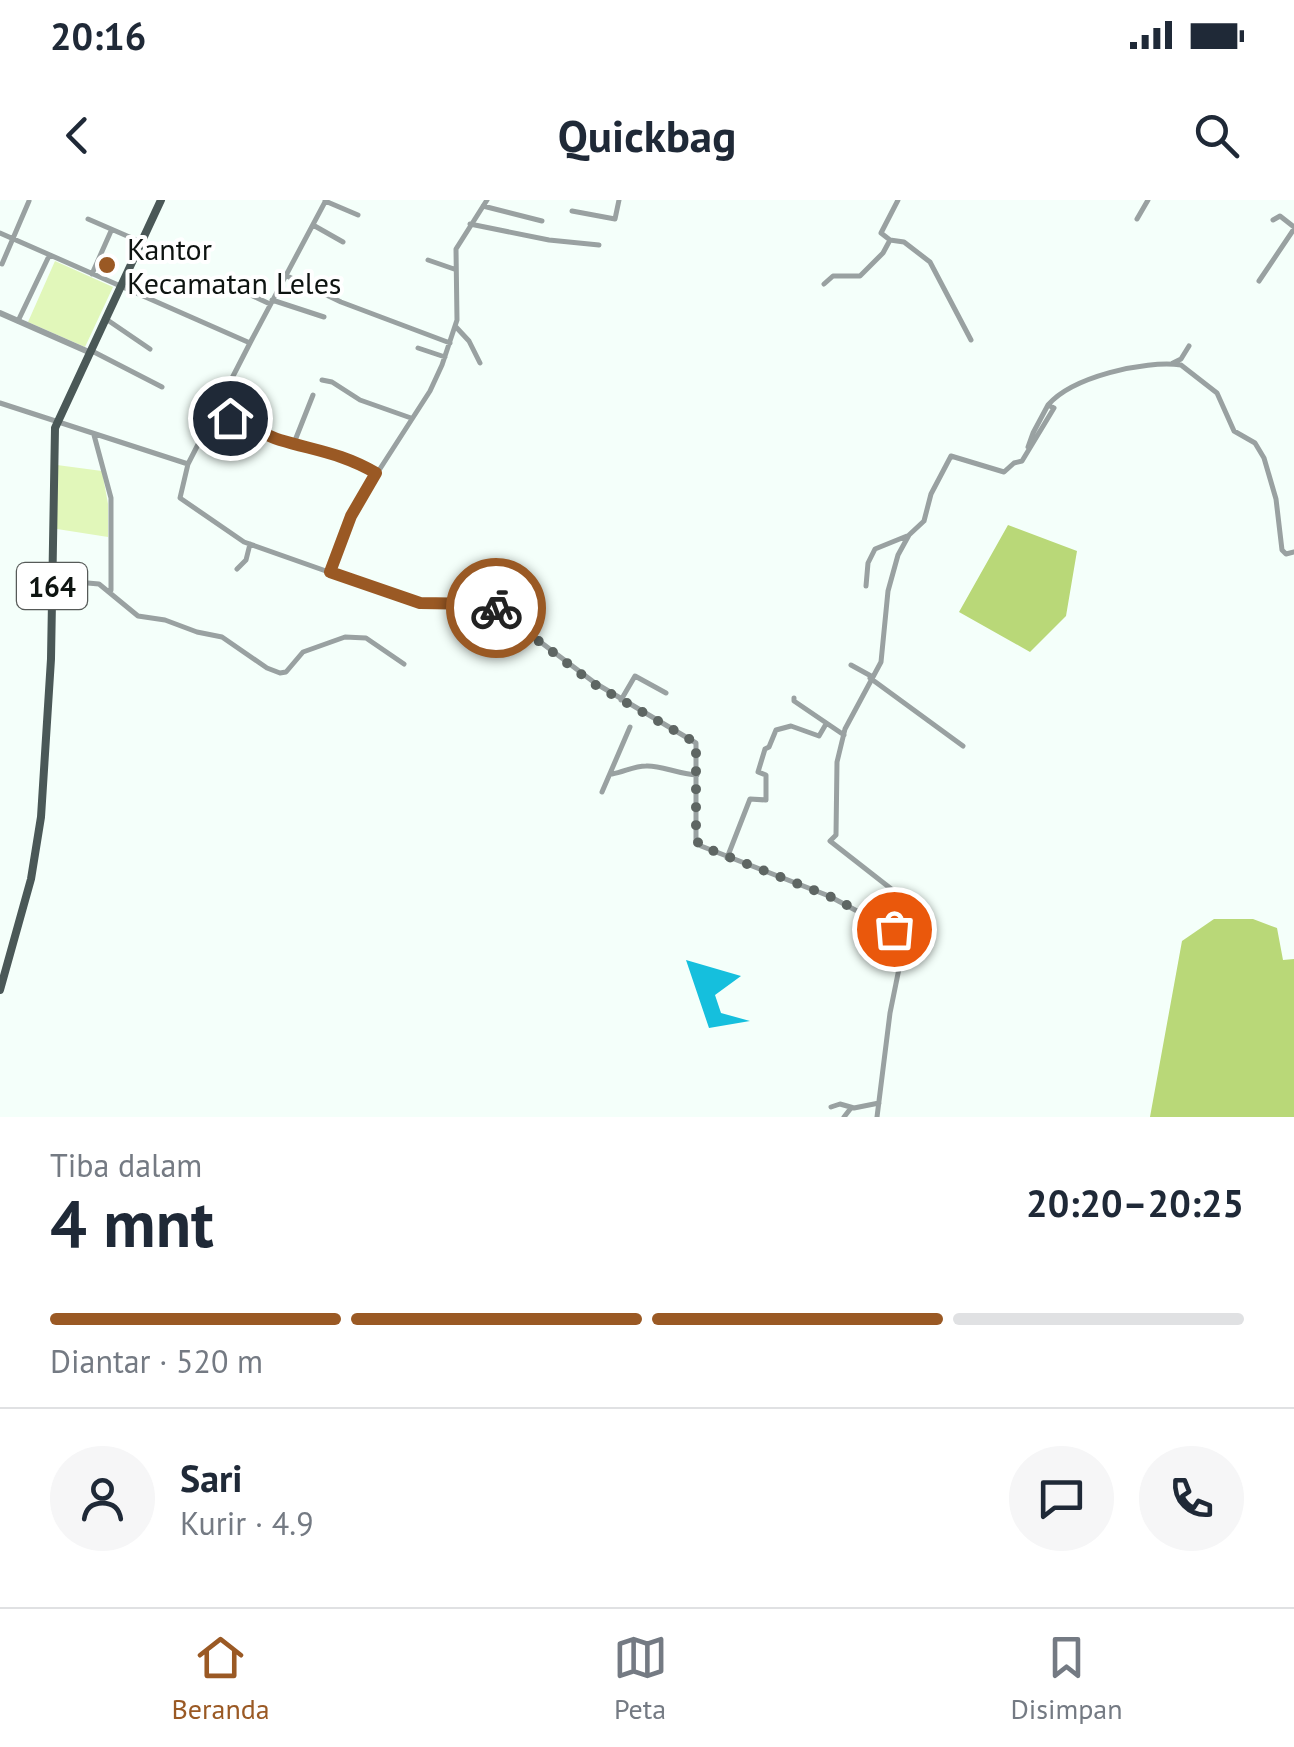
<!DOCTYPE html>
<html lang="id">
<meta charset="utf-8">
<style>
body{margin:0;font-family:"PT Sans",sans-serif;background:#f6f6f7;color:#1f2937;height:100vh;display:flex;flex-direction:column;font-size:38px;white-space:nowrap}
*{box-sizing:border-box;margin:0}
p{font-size:32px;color:#747a83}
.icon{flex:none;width:55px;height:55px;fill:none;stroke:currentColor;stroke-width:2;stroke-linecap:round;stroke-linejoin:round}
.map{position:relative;height:917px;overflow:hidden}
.sheet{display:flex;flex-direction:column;background:#fff;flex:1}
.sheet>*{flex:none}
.pin{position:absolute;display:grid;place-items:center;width:85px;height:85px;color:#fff;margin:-42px;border:5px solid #fff;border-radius:50%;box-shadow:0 2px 10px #0007}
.courier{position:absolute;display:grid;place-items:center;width:100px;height:100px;margin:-50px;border:8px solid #9a5924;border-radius:50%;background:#fff;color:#222;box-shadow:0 2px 12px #0007}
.headline em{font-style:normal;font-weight:600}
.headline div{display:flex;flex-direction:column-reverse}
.headline{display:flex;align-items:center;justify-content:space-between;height:170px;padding:0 50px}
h1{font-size:65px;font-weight:600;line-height:75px}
.bar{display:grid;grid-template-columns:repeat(4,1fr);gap:15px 10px;align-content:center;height:120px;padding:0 50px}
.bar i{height:12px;border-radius:8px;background:#e0e1e3}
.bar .current{background:#9a5924}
.bar p{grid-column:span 4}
.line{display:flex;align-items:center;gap:25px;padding:0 50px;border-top:2px solid #e0e1e3}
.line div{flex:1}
.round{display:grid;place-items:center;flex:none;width:105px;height:105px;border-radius:52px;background:#f6f6f7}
.status{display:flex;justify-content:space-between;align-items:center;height:70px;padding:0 50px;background:#fff;direction:ltr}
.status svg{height:28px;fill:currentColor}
header{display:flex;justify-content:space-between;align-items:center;height:130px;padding:0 50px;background:#fff;font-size:45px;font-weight:600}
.tab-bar{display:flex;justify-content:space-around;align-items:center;height:140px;border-top:2px solid #e0e1e3;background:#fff;font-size:28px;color:#747a83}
.tab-bar a{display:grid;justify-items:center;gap:5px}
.tab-bar .current{color:#9a5924}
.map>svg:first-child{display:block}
.green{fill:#e1f7ba}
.forest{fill:#b9d878}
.water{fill:#15bfdd}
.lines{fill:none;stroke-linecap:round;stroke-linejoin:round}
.minor{stroke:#99a1a1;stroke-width:5}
.tertiary{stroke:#99a1a1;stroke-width:6}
.primary{stroke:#4a5857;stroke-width:8}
.done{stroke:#5e6663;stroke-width:10;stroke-dasharray:0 18}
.route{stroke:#9a5924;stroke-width:12}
.poi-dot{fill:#9a5924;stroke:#fff;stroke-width:4}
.labels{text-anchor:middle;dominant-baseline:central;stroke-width:8;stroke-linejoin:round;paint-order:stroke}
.shield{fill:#fff;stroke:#565a58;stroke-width:2.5}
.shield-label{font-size:28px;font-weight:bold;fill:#0e1411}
.poi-label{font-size:30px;fill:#0e1411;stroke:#fff;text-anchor:start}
</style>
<div class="status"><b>20:16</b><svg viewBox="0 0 49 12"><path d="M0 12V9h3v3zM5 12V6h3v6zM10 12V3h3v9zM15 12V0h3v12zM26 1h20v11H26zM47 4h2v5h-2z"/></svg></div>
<header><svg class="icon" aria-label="back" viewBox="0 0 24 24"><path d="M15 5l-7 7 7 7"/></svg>Quickbag<svg class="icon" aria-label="search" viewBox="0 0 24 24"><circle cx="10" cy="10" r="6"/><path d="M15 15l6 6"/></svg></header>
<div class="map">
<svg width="1294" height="917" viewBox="0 0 1294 917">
<rect width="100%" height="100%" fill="#f4fffa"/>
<path class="green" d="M55,61L113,87L85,147L28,122Z
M57,265L102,271L108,304V337L57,329Z"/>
<path class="forest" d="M1008,325L1077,351L1066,416L1030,452L959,412Z
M1214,719H1253L1277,728L1283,760L1294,759V917H1150L1182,741Z"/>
<path class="water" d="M686,760L741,776L715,795L721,813L750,821L709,828Z"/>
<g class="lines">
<path class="minor" d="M898,0L881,33L890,40L904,42L930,62L971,140
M325,1L358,15
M483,6L542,21
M572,11L615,19L619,0
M88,19L141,42
M1137,19L1148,0
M1273,20L1280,16L1294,27
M470,24L549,40L599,45
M313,25L343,42
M0,33L250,143L188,264L0,203
M428,60L454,69
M2,64L29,1
M92,74L111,31
M285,75L341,102L450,143
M1259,81L1294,29
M225,83L270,104
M824,84L833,76H860L883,53L890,40
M272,100L324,117
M106,119L150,149
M18,121L49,56
M456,127L469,141L480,163
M250,143L326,0
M418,148L445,157
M92,151L162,187
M1173,163L1181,159L1189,146
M322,180L332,182L360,200L411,218
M214,213L247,222L263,234L284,241L331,251L376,273
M94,235L111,298V390
M294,243L313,195
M1028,247L1033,233L1048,205
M188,264L180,298L244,342L411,401L494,407L595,483L696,543V641L701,646L829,696L900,734L904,744L890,813L877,917
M237,369L246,360L250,344
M330,372L358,303L430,191L442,165L457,120L456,49L487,0
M53,380L99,384L138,416L165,420L197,432L222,437L267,468L280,473L286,472L303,452L345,437L366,438L404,464
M866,386L868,363L875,349L907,336
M851,465L871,476
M870,478L963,546
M794,498V501L844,535
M621,500L635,476L666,493
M612,574C624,572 634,566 646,566C660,565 678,574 697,575
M602,592L630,527
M727,658L750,599L766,600V575L758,572L765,549L769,547L776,530L791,526L819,536L826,524
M894,729L899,695L830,641L836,635L837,562L845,529L881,462L888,391L898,355L909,335L924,321L931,294L951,256L1004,272L1014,263L1022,261L1054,208L1048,205C1072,177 1144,160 1181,165L1217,193L1234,231L1255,243L1264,258L1276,299L1282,350L1286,354L1294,352
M831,907L840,904L854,908L879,903
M844,917L851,908"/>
<path class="tertiary" d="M0,113L91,153"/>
<path class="primary" d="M0,790L31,679L41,617L51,459L55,228L161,0"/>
</g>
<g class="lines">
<path class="done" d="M496,408L594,484L696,543V640L701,646L829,696L894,729"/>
<path class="route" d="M230,218C249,223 261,234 280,240C317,251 341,253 376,273L351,316L330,372L420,403L481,404L496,408"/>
</g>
<circle class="poi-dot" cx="107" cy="65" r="10"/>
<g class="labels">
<rect class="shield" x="17" y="363" width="70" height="46" rx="8"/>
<g class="shield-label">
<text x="52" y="386">164</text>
</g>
<g class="poi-label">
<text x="127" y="48">Kantor<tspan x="127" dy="34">Kecamatan Leles</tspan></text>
</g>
</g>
</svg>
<div class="pin" style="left:894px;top:729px;background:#ea580c"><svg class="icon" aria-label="bag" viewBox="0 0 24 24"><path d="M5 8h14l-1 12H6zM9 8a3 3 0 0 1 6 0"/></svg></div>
<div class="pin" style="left:230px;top:218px;background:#1f2937"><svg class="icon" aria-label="home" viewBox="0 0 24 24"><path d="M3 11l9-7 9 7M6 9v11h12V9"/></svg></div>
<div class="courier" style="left:496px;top:408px"><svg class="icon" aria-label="bike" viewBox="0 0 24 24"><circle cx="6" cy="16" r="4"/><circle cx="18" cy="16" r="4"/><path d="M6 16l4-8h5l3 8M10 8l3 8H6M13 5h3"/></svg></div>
</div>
<section class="sheet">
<div class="headline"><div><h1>4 mnt</h1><p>Tiba dalam</p></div><em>20:20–20:25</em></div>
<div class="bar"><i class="current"></i><i class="current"></i><i class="current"></i><i></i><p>Diantar · 520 m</p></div>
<div class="line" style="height:180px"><a class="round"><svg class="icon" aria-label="person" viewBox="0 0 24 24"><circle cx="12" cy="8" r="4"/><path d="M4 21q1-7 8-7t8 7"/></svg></a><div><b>Sari</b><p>Kurir · 4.9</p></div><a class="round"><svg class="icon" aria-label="chat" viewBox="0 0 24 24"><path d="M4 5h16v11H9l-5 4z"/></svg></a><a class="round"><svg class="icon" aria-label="phone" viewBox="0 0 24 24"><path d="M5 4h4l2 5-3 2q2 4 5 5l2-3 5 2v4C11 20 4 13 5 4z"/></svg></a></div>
</section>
<nav class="tab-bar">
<a class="current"><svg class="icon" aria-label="home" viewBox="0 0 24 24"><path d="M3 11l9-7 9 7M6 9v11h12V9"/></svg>Beranda</a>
<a><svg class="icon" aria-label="map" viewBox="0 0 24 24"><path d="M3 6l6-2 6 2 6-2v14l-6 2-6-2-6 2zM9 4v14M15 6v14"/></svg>Peta</a>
<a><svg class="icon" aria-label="saved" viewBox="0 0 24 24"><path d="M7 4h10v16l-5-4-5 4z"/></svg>Disimpan</a>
</nav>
